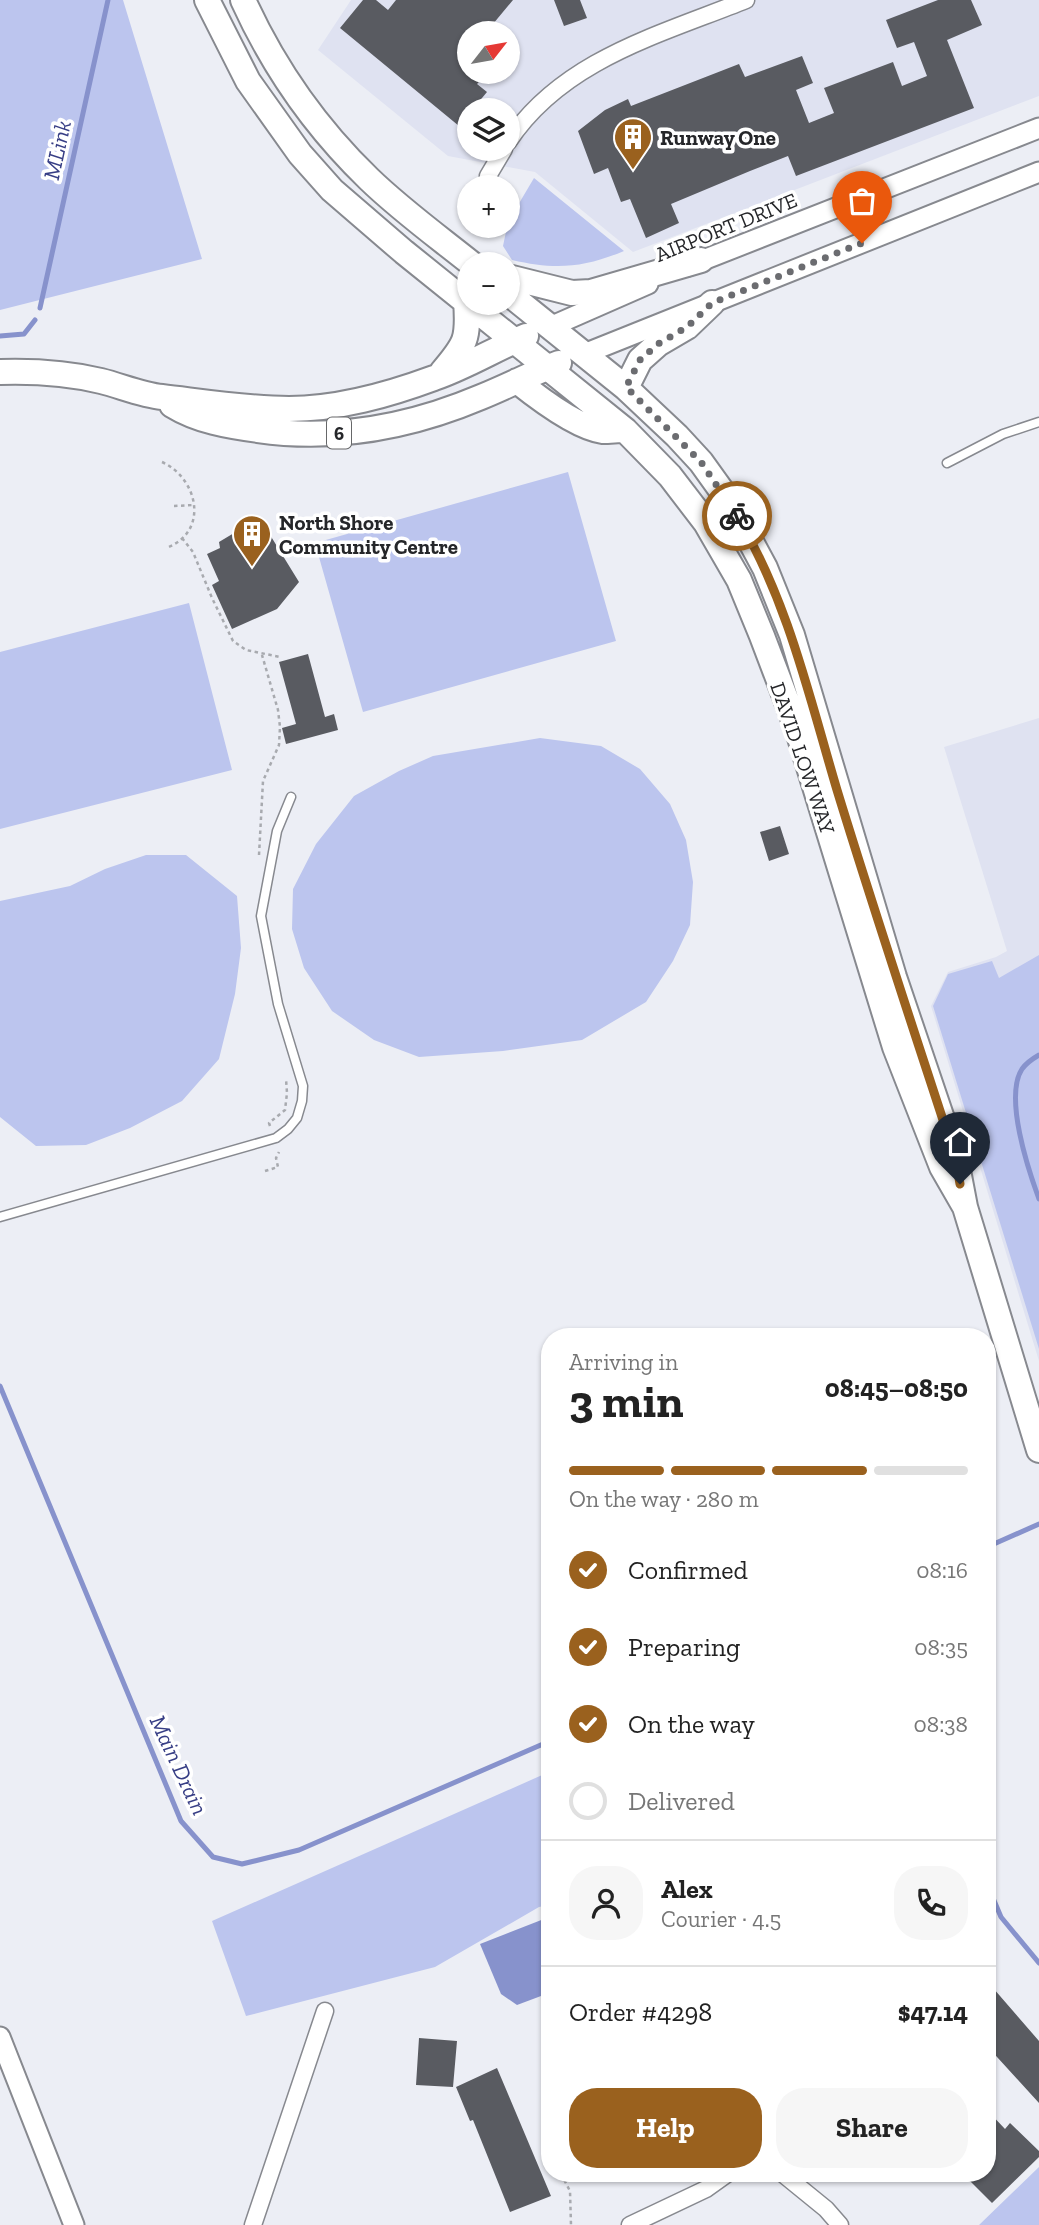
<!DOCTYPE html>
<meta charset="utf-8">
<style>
body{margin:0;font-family:"Zilla Slab",serif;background:#f6f6f6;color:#222;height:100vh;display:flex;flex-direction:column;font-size:26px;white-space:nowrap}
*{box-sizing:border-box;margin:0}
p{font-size:23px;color:#767676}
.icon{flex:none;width:38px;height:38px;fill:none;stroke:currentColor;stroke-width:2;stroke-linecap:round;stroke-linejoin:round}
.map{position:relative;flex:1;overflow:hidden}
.panel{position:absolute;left:541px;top:1328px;width:455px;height:854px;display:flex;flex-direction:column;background:#fff;border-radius:28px;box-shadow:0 2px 5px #0004}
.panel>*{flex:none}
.needle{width:46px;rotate:59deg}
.fabs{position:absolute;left:457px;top:21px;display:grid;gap:14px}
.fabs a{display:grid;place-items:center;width:63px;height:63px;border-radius:50%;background:#fff;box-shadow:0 2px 5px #0004;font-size:35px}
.pin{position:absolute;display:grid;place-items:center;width:60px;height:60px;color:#fff;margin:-72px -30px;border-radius:50% 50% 50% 0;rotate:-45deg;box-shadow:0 0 7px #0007}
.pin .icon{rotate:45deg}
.courier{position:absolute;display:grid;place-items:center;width:70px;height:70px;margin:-35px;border:5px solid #9a611e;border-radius:50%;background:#fff;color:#222;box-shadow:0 2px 9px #0007}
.headline em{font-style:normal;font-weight:700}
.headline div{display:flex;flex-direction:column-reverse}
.headline{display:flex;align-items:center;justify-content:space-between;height:119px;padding:0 28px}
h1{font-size:46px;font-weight:700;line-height:52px}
.bar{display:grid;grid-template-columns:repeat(4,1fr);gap:10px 7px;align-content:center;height:84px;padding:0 28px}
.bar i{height:9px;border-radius:5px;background:#e0e0e0}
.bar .selected{background:#9a611e}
.bar p{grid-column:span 4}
.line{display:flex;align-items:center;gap:18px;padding:0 28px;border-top:2px solid #e0e0e0}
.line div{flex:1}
.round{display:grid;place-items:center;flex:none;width:74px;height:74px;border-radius:28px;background:#f6f6f6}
ol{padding:0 28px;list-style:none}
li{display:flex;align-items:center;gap:21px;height:77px}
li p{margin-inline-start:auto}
li .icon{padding:7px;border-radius:50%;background:#9a611e;color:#fff;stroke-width:4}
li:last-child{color:#767676}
li i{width:38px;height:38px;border:4px solid #e0e0e0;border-radius:50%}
.action{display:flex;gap:14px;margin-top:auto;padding:14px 28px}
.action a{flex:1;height:80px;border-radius:28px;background:#9a611e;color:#fff;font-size:28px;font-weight:700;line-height:80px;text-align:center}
.action a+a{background:#f6f6f6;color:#222}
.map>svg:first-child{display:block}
.built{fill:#dfe2f1;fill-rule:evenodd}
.green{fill:#bcc5ee}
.water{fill:#8792cc}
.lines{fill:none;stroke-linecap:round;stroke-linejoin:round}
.stream{stroke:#8792cc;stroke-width:5}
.building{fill:#595b61}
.service-casing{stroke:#87898f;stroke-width:11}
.minor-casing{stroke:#87898f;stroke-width:19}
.tertiary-casing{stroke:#87898f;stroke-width:23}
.primary-casing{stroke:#87898f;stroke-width:28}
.path{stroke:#a8aaaf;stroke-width:2.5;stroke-dasharray:3.5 3.5;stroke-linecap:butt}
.service{stroke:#fff;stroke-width:8}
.minor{stroke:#fff;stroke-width:16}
.tertiary{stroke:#fff;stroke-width:19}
.primary{stroke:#fff;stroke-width:24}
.done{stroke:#6b6c70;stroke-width:7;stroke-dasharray:0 12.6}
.route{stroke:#9a611e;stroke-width:9}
.labels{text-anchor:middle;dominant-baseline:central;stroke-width:7;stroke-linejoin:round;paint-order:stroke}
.shield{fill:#fff;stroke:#666769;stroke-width:2}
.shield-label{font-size:19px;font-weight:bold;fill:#252629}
.poi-label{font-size:21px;font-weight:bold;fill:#252629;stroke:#fff;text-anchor:start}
.street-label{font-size:21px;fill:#252629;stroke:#fff}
.water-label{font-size:23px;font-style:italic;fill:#373e85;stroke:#fff}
</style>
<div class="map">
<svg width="1039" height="2225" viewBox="0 0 1039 2225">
<rect width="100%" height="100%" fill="#eceef5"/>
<path class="built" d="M351,0H1039V96L633,252L535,172L448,156L318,50ZM469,33H508V72H469ZM469,110H508V149H469Z
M1039,718V1361L931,1006L948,972L996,957L1007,951L944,747Z"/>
<path class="green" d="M0,0H123L202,259L0,310Z
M534,178L624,251C583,268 555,270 512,260L503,246L508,222Z
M568,472L616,641L363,712L315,543Z
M189,603L232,770L0,829V652Z
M540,738L601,746L640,769L670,804L686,840L693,882L690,925L673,961L646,1002L582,1040L503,1051L419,1057L374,1040L332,1011L304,968L292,929L293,889L316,844L354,796L399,771L433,756Z
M146,855H186L237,896L241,948L235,994L219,1059L182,1101L130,1128L86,1145L36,1146L0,1117V901L70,886L105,869Z
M1039,955V1349L933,1006L948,974L992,961L999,978Z
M549,1772V1905L539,1907L435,1967L246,2016L212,1921Z
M1039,2167V2225H979Z"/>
<path class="water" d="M549,1917V1993L517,2005L501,1994L480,1944Z"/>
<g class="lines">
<path class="stream" d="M40,308L108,0
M0,336L24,334L35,320
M1039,1055C1032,1059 1027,1062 1022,1069C1004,1097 1028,1169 1039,1199
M0,1386L181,1821L213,1857L242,1864L299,1850L550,1741
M987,1547L1039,1524
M987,1884L1001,1917L1039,1963"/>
</g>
<path class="building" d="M363,0H376L388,10L396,0H513L493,24L504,33H469V72H488L477,84L487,92L472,110H469V113L459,126L340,28Z
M554,0H580L587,18L564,26Z
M938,0H971L982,25L947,40L974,108L796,176L788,156L750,171L671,204L679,223L646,238L630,199L621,202L608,168L594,174L578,131L605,110L628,99L631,106L739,64L745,77L802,56L813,83L796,90L809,123L834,113L824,88L893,62L902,86L927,76L914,42L897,48L886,20Z
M254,521L260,534L267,530L299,582L277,609L232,629L212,585L219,581L207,554L220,548L219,542Z
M308,654L325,717L334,714L338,730L286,744L282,728L296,724L279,662Z
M780,826L789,854L769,861L760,832Z
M987,1981L1039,2041V2103L987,2046Z
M419,2038L457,2041L453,2087L416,2085Z
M497,2068L551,2196L510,2212L473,2120L470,2121L456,2087Z
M987,2110L1005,2129L1010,2123L1039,2151V2157L992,2203L963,2174H987Z"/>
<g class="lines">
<defs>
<path id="service" d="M947,463L1003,434L1039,422
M0,1217L276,1138L288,1129L297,1118L302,1101L303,1086L278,1004L261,916L277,831L291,797"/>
<path id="minor" d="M508,142C562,60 659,35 746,0
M488,176L504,149
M783,2174L826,2209L840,2225
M253,2225L325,2011
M630,2225L706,2189L727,2174"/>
<path id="tertiary" d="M688,266L1039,128
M550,327L648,284
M584,354L1039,172
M0,2037L74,2225"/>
<path id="primary" d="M207,0L248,81L300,154L332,190L404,252L625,430L670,476L706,523L739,580L762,636L797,728L895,1047L942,1167L965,1207
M243,0C273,66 316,128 369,179C401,210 437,236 472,264
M508,277L572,293L591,292L701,260
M508,293L626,388L677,436L701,462L729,501L765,568L792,635L894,977L956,1160L965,1207L1039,1450
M0,372C34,371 68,373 101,381C121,386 142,395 162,397C204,402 247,409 289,409C339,409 388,395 434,378C466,367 495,349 526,336
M442,372C466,344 469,339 466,301
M517,381C537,397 577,428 603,431C610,431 618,430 625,430
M626,388L640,360L658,344L687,327L712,303
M172,405C198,421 228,426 258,430C335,441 410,427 481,397C508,386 533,373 559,363"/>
</defs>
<use href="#service" class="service-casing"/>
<use href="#minor" class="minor-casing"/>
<use href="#tertiary" class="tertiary-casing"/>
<use href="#primary" class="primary-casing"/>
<path class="path" d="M162,462C198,478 210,532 166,548
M174,506L194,505
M182,538L193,552L212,598L233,641L246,650L280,657
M259,855L263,781L279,745L280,727L278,710L262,655
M270,1126L269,1123L285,1110L287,1093L286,1079
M265,1171L278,1167L276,1158L279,1152
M561,2174L570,2191L571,2225"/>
<use href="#service" class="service"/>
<use href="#minor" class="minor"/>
<use href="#tertiary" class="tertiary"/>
<use href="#primary" class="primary"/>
</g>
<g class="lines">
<path class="done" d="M737,516L701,462L626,387L640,360L658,344L687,327L712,303L862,243"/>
<path class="route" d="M737,516C788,601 809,696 837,790C875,914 916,1037 956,1160L960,1184"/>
</g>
<defs>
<symbol id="building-pin" viewBox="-11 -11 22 30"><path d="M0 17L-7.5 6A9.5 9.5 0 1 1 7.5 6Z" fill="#9a611e" stroke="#fff"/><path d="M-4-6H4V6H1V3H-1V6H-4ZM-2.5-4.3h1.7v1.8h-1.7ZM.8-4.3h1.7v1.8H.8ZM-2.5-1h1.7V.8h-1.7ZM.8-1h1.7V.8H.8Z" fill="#fff"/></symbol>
</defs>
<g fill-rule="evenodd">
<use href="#building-pin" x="611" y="115" width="44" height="60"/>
<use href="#building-pin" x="230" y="512" width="44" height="60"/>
</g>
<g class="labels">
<rect class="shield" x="327" y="417.5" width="24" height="31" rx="5"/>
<g class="shield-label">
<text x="339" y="433">6</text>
</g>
<g class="poi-label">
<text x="660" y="137">Runway One</text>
<text x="279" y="522">North Shore<tspan x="279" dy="24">Community Centre</tspan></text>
</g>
<g class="street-label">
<text transform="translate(726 227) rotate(-22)">AIRPORT DRIVE</text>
<text transform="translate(803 758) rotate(71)">DAVID LOW WAY</text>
</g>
<g class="water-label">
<text transform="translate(57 150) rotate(-78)">MLink</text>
<text transform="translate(179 1765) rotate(65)">Main Drain</text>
</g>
</g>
</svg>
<div class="fabs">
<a><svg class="needle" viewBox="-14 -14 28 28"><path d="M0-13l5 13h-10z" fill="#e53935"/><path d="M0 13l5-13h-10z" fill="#767676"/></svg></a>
<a><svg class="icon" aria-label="layers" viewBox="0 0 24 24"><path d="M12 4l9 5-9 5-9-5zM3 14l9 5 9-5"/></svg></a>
<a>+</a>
<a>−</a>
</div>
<div class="pin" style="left:862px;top:243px;background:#ea580c"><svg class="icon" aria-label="bag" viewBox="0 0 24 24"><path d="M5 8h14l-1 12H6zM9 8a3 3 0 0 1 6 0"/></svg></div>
<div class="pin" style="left:960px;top:1184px;background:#1f2937"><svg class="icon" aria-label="home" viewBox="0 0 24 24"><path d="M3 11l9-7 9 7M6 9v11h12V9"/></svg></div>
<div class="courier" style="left:737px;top:516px"><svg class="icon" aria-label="bike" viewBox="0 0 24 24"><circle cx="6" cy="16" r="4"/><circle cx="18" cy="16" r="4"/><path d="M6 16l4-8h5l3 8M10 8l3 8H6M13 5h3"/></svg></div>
<section class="panel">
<div class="headline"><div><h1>3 min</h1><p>Arriving in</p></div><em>08:45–08:50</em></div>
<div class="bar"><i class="selected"></i><i class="selected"></i><i class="selected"></i><i></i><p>On the way · 280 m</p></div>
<ol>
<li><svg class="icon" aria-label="check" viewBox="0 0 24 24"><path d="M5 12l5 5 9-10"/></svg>Confirmed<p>08:16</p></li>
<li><svg class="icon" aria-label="check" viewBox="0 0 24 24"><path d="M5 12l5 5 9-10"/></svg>Preparing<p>08:35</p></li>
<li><svg class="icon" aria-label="check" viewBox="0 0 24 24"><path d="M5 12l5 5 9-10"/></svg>On the way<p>08:38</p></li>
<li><i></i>Delivered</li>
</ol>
<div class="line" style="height:126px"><a class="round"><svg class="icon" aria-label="person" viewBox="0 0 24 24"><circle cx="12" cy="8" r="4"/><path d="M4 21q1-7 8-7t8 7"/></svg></a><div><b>Alex</b><p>Courier · 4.5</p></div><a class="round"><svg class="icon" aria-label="phone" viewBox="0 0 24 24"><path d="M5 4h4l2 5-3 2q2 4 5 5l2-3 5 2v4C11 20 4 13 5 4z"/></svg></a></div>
<div class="line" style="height:91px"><div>Order #4298</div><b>$47.14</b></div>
<div class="action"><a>Help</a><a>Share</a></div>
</section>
</div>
